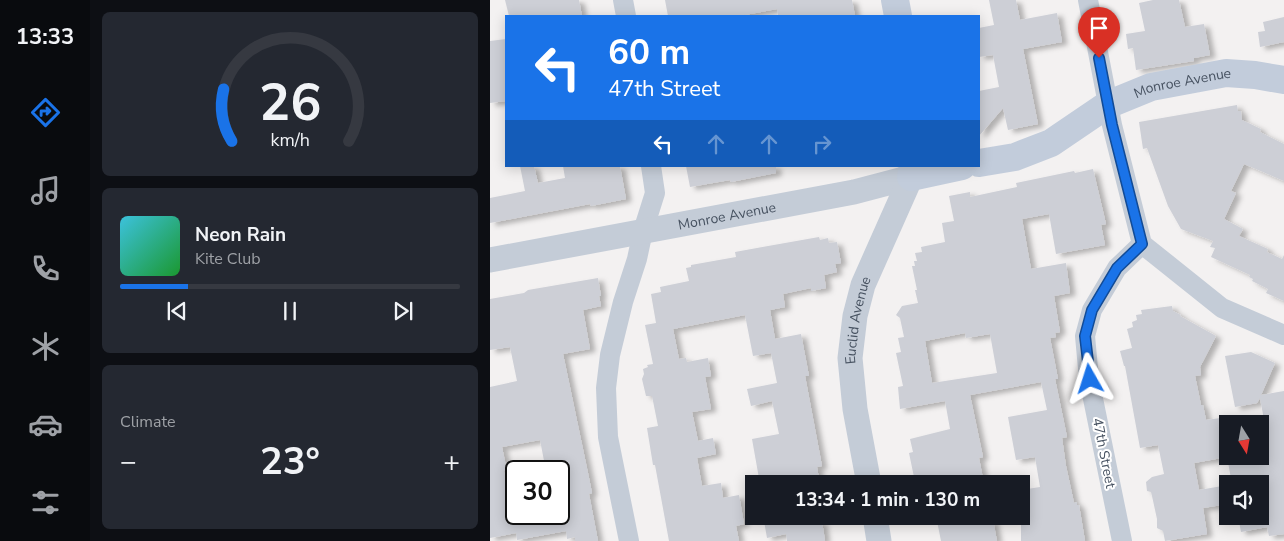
<!DOCTYPE html>
<meta charset="utf-8">
<style>
:root{--surface:#171b24;--page:#242831;--text:#f1f3f6;--muted:#9ea1a6;--line:#363941;--accent:#1a73e8}
body{margin:0;font-family:"Nunito Sans",sans-serif;background:var(--page);color:var(--text);height:100vh;display:flex;flex-direction:column;font-size:19px;white-space:nowrap}
*{box-sizing:border-box;margin:0}
p{font-size:16px;color:var(--muted)}
.icon{flex:none;width:28px;height:28px;fill:none;stroke:currentColor;stroke-width:2;stroke-linecap:round;stroke-linejoin:round}
.map{position:relative;flex:1;overflow:hidden}
.sheet{display:flex;flex-direction:column;gap:12px;padding:12px;background:#0d0f14;width:400px}
.sheet>*{flex:none}
.hud{position:absolute;left:15px;top:15px;width:475px;height:152px;border-radius:0px;box-shadow:0 2px 12px #0003;background:#1a73e8;color:#fff;overflow:hidden}
.needle{width:32px;rotate:169deg}
.controls{position:absolute;left:729px;top:415px;display:grid;gap:10px}
.controls a{display:grid;place-items:center;width:50px;height:50px;border-radius:0px;background:var(--surface);box-shadow:0 2px 12px #0003;font-size:25px}
.speed{position:absolute;left:15px;top:460px;display:flex;gap:10px;font-size:25px;font-weight:700;text-align:center}
.speed>*{display:grid;place-content:center;width:65px;height:65px;border-radius:50%;background:var(--surface);box-shadow:0 2px 12px #0003;line-height:1}
.speed .limit{border:2px solid #111;border-radius:8px;background:#fff;color:#111}
.pin{position:absolute;display:grid;place-items:center;width:42px;height:42px;color:#fff;margin:-51px -21px;border-radius:50% 50% 50% 0;rotate:-45deg;box-shadow:0 0 5px #0007}
.pin .icon{rotate:45deg}
.me{position:absolute;width:55px;margin:-28px;rotate:354deg;stroke-linejoin:round;filter:drop-shadow(0 0 4px #0008)}
.turn{display:flex;align-items:center;gap:18px;height:105px;padding:0 20px;font-size:22px}
.turn .icon{width:65px;height:65px;stroke-width:2.5}
.turn b{display:block;font-size:35px;line-height:42px}
.lanes{display:flex;align-items:center;height:48px;padding:0 20px;background:#0003;justify-content:center;gap:25px;direction:ltr}
.lanes .off{opacity:.35}
.big{font-size:38px;font-weight:700;line-height:1.1}
.sheet .widget{flex:1;display:flex;flex-direction:column;justify-content:center;gap:8px;min-width:0;padding:0 18px;border-radius:8px;background:var(--page)}
.sheet .dial{align-items:center;gap:0}
.dial svg{height:130px;overflow:visible;fill:none;stroke:var(--line);stroke-width:7;stroke-linecap:round;text-anchor:middle}
.dial text{fill:var(--text);stroke:none}
.song{display:flex;align-items:center;gap:15px}
.cover{width:60px;height:60px;border-radius:8px;background:linear-gradient(135deg,hsl(190 70% 55%),hsl(130 70% 35%))}
.played{height:5px;border-radius:2px;background:linear-gradient(90deg,var(--accent) 20%,var(--line) 20%)}
.keys{display:flex;justify-content:space-around;direction:ltr}
.heat{display:flex;justify-content:space-between;align-items:center;font-size:28px;direction:ltr}
.trip{position:absolute;left:255px;top:475px;width:285px;height:50px;border-radius:0px;background:var(--surface);box-shadow:0 2px 12px #0003;font-weight:700;line-height:50px;text-align:center}
main{display:flex;flex:1;min-height:0}
.tab-bar{display:flex;flex-direction:column;width:90px;justify-content:space-around;align-items:center;background:#090b0e;color:var(--muted)}
.tab-bar .icon{width:35px;height:35px}
.tab-bar .active{color:var(--accent)}
.tab-bar b{font-size:22px;color:var(--text)}
.map>svg:first-child{display:block}
</style>
<main>
<nav class="tab-bar">
<b>13:33</b>
<svg class="icon active" aria-label="directions" viewBox="0 0 24 24"><path d="M12 3l9 9-9 9-9-9zM9 14v-3h6M13 9l2 2-2 2"/></svg>
<svg class="icon" aria-label="music" viewBox="0 0 24 24"><path d="M9 18V5l10-2v13"/><circle cx="6" cy="18" r="3"/><circle cx="16" cy="16" r="3"/></svg>
<svg class="icon" aria-label="phone" viewBox="0 0 24 24"><path d="M5 4h4l2 5-3 2q2 4 5 5l2-3 5 2v4C11 20 4 13 5 4z"/></svg>
<svg class="icon" aria-label="climate" viewBox="0 0 24 24"><path d="M12 3v18M4 7l16 10M4 17L20 7"/></svg>
<svg class="icon" aria-label="car" viewBox="0 0 24 24"><path d="M5 17H2v-5l4-1 3-4h7l3 4 3 1v5h-3M9 17h6M6 11h13"/><circle cx="7" cy="17" r="2"/><circle cx="17" cy="17" r="2"/></svg>
<svg class="icon" aria-label="filters" viewBox="0 0 24 24"><path d="M4 7h16M4 17h16"/><circle cx="9" cy="7" r="2"/><circle cx="15" cy="17" r="2"/></svg>
</nav>
<section class="sheet">
<div class="widget dial"><svg viewBox="0 0 100 80">
<path d="M14 69A42 42 0 1 1 86 69"/>
<path d="M14 69A42 42 0 0 1 9 37" stroke="#1a73e8"/>
<text x="50" y="56" font-size="32" font-weight="700">26</text>
<text x="50" y="72" font-size="11">km/h</text>
</svg></div>
<div class="widget">
<div class="song"><i class="cover"></i><div><b>Neon Rain</b><p>Kite Club</p></div></div>
<div class="played"></div>
<div class="keys"><svg class="icon" aria-label="previous" viewBox="0 0 24 24"><path d="M18 5L8 12l10 7zM5 5v14"/></svg><svg class="icon" aria-label="pause" viewBox="0 0 24 24"><path d="M8 5v14M16 5v14"/></svg><svg class="icon" aria-label="next" viewBox="0 0 24 24"><path d="M6 5l10 7-10 7zM19 5v14"/></svg></div>
</div>
<div class="widget"><p>Climate</p>
<div class="heat"><a>−</a><b class="big">23°</b><a>+</a></div>
</div>
</section>
<div class="map">
<svg width="794" height="541" viewBox="0 0 794 541">
<defs>
<filter id="shadow"><feDropShadow dx="5.5" dy="3" stdDeviation="2.5" flood-color="#0004"/></filter>
</defs>
<rect width="100%" height="100%" fill="#f3f1f1"/>
<path fill="#cdcfd6" fill-rule="evenodd" filter="url(#shadow)" d="M15,0H89L92,16H19Z
M175,0H362L365,16H288L287,9L249,16H178Z
M499,0H526L530,20L567,13L572,42L533,49L548,124L518,130L513,108L489,136V91L509,87L503,55L489,57V28L504,25Z
M663,0H689L695,27L714,24L720,55L704,58V61L646,70L643,48L638,49L636,34L655,31L649,3Z
M794,17V42L770,47L768,32L775,31L773,22Z
M16,39V101L0,103V41Z
M747,105L748,111H751L752,120L771,129L770,132L794,144V181L754,164L741,191L746,193L734,219L753,229L749,236L778,249L777,252L792,259L794,255V301L776,293L778,289L762,281L763,279L759,277L760,275L721,257L725,248L720,247L723,241L691,229L678,206L657,148L653,149L649,122Z
M30,166H44L48,183L75,178L73,166H130L136,199L101,206L100,204L0,223V198L35,191Z
M196,166H286V173L241,182L240,180L200,187Z
M603,169L616,224L611,225L615,245L566,254L559,214L532,219L541,269L576,263L580,293L564,296L570,332L565,333L566,337L560,338L568,379H565L577,437L572,438L576,466L584,503L587,502V505H589L595,541H531V490L550,487L545,457L526,460L518,417L557,410L551,382L480,395L493,457L489,458L494,484H475L474,479L452,484H428L427,477H424L419,453L423,452L420,439L460,429L455,401L410,409L408,387L413,386L406,353L411,352L408,338L414,337L410,318L406,315L412,306L428,303L425,290H427L422,266H425L424,261H427L425,253L432,252L431,247L455,242L452,223L464,221L459,196L480,192V197L527,187L526,183L584,171L585,173ZM475,333L476,338L500,334L507,373L442,383L435,341Z
M329,237L330,240L338,238L339,243L347,242L351,263L345,264L347,272L334,275L336,288L321,291V288L293,294L295,307L280,310L285,339L311,334L319,376H315L332,466L327,467L330,484H270L262,439L289,434L282,401L261,406L257,389L287,383L281,353L263,356L255,315L183,329L189,359L196,358L197,362L218,358L221,376L215,377L221,409L202,412L208,441L223,438L226,454L207,458L212,486L231,483L233,498L249,495L254,524L246,526L249,541H179L165,465H163L157,428L168,426L162,396H156L152,379L154,374L153,369L158,367L157,365L163,364L155,325L166,323L161,294L171,292L170,287L199,281L196,268L201,267V265L246,257L245,252Z
M108,278L111,296H109L111,306L93,310L100,349L73,354L99,478L102,493L99,494L108,541H85V537L77,539L76,531L27,540L26,533L0,538V387L27,381L20,347L0,350V299L34,293L38,290ZM50,440L56,471H69V514H23L14,471H17L12,447Z
M682,306L683,311L691,315L690,316L726,336L710,367L711,375L705,376L711,405H713L716,420L738,417V456H770V437L777,436L770,398L767,403L745,407L735,356L761,352L785,363L771,395L794,391V534L779,536L777,527L751,532L748,516H773L770,497V484H742L737,457L704,463L709,490L738,485V504L713,508L717,534L675,541L673,531L667,528V519L662,496L661,492L657,491L656,482L662,477L674,474L668,445L650,448L635,366H634L630,351L642,348L637,329L643,327L642,322L647,320L646,315L652,314L651,310Z
M446,516H476L477,524L503,520L507,541H451Z
M309,517L310,522L326,519L327,522L332,521L335,541H297L296,534L277,538L274,521Z"/>
<g fill="none" stroke-linecap="round" stroke-linejoin="round">
<path stroke="#c4ccd7" stroke-width="20" d="M133,0L136,16
M598,0L622,125L652,244
M652,244L732,308L794,335
M139,541L118,437L116,388L120,355L133,302L147,259L153,231L165,193L161,166
M632,541L599,379L595,336L602,310L627,268L652,244"/>
<g stroke="#c4ccd7" stroke-width="25">
<path id="s1" d="M0,260L364,192L421,177"/>
<path id="s2" d="M379,484L365,409L360,358L365,316L373,285L421,177"/>
<path d="M385,516L389,541"/>
</g>
<g stroke="#c2ccdb" stroke-width="28">
<path d="M405,0L408,16"/>
<path id="s3" d="M489,163L525,157L561,143L617,105L661,87L736,73L765,75L794,80"/>
<path d="M423,166L421,177L472,166"/>
</g>
</g>
<g fill="none" stroke-linecap="round" stroke-linejoin="round">
<defs>
<path id="route" d="M600,379L595,336L602,310L627,268L652,244L622,125L609,58"/>
</defs>
<use href="#route" stroke="#114b97" stroke-width="12"/>
<use href="#route" stroke="#1a73e8" stroke-width="9"/>
</g>
<g text-anchor="middle" dominant-baseline="central" stroke-width="4" stroke-linejoin="round" paint-order="stroke">
<g font-size="14" fill="#475261" stroke="#fff">
<text stroke="none"><textPath href="#s3" startOffset="222">Monroe Avenue</textPath></text>
<text stroke="none"><textPath href="#s1" startOffset="241">Monroe Avenue</textPath></text>
<text stroke="none"><textPath href="#s2" startOffset="166">Euclid Avenue</textPath></text>
<text transform="translate(614 453) rotate(79)">47th Street</text>
</g>
</g>
</svg>
<div class="controls">
<a><svg class="needle" viewBox="-14 -14 28 28"><path d="M0-13l5 13h-10z" fill="#e53935"/><path d="M0 13l5-13h-10z" fill="#9ea1a6"/></svg></a>
<a><svg class="icon" aria-label="sound" viewBox="0 0 24 24"><path d="M4 9h4l5-4v14l-5-4H4zM17 9q2 3 0 6"/></svg></a>
</div>
<div class="speed"><div class="limit">30</div></div>
<div class="pin" style="left:609px;top:58px;background:#d93025"><svg class="icon" aria-label="arrive" viewBox="0 0 24 24"><path d="M6 21V4h12l-3 4 3 4H6"/></svg></div>
<svg class="me" style="left:600px;top:379px" viewBox="-20 -20 40 40"><path d="M0-17L14 15 0 8-14 15z" fill="#1a73e8" stroke="#fff" stroke-width="4"/></svg>
<div class="trip">13:34 · 1 min · 130 m</div>
<div class="hud">
<div class="turn"><svg class="icon" aria-label="left" viewBox="0 0 24 24"><path d="M17 20v-9H6M10 6l-5 5 5 5"/></svg><div><b>60 m</b>47th Street</div></div>
<div class="lanes"><svg class="icon" aria-label="left" viewBox="0 0 24 24"><path d="M17 20v-9H6M10 6l-5 5 5 5"/></svg><svg class="icon off" aria-label="ahead" viewBox="0 0 24 24"><path d="M12 20V5M6 11l6-6 6 6"/></svg><svg class="icon off" aria-label="ahead" viewBox="0 0 24 24"><path d="M12 20V5M6 11l6-6 6 6"/></svg><svg class="icon off" aria-label="right" viewBox="0 0 24 24"><path d="M7 20v-9h11M14 6l5 5-5 5"/></svg></div>
</div>
</div>
</main>
